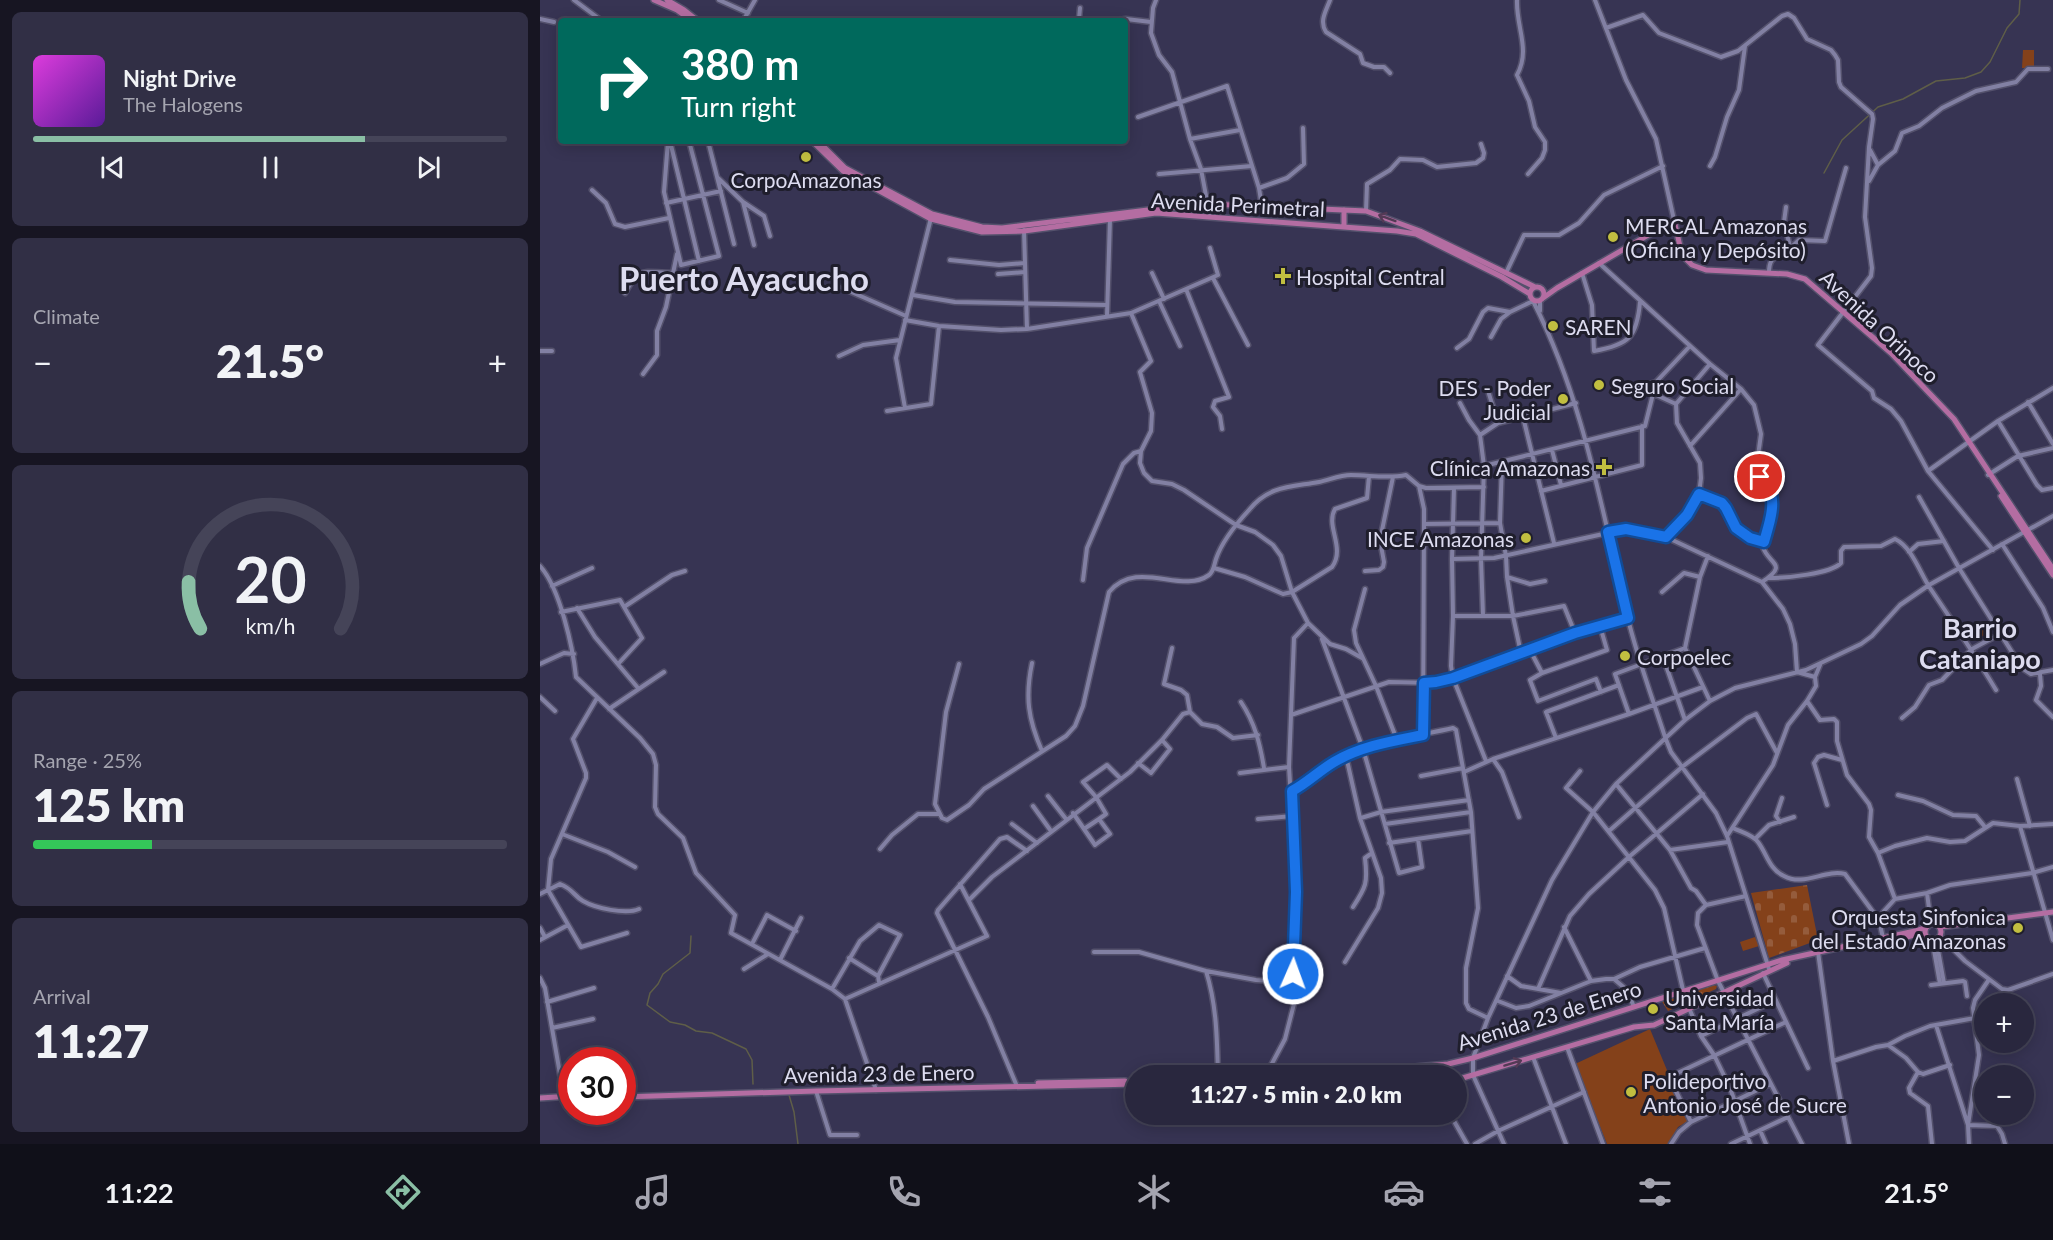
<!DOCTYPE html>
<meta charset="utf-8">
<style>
:root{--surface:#29273e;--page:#312f45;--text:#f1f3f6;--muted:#a5a5b0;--line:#454458;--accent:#8abfa5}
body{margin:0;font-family:Lato,sans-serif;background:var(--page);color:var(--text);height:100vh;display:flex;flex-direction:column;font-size:22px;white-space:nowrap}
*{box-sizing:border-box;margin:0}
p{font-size:20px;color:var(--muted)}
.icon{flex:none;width:33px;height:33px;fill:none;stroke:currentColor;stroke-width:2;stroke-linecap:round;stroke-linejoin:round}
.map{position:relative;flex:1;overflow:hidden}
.drawer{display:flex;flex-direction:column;gap:12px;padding:12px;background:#171522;width:540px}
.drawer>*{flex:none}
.hud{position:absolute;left:18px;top:18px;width:570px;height:126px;border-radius:6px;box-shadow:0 3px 15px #0003,0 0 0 2px var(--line);background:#00695c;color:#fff;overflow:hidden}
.fabs{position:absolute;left:1434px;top:993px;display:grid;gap:12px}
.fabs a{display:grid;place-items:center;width:60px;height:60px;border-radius:50%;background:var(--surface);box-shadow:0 3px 15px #0003,0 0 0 2px var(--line);font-size:30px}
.speed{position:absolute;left:18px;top:1047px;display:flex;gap:12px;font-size:30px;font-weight:700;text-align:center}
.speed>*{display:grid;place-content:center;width:78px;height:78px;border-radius:50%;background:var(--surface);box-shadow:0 3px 15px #0003,0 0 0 2px var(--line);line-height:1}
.speed .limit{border:9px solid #d22;background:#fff;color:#111}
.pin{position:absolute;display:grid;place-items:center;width:51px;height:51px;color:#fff;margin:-26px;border:3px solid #fff;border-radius:50%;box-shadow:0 2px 6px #0007}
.me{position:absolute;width:66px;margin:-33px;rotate:2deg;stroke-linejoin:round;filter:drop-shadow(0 0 4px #0008)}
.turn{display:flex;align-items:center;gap:21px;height:126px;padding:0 24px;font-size:27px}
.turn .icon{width:78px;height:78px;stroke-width:2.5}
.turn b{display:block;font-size:42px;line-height:51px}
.big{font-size:45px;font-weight:800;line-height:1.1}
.drawer .card{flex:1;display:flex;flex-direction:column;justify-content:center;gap:9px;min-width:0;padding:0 21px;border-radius:9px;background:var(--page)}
.drawer .dial{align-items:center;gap:0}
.dial svg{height:156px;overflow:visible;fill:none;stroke:var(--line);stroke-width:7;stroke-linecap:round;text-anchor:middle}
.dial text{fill:var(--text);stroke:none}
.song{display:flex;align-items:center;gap:18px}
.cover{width:72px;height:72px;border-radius:9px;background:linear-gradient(135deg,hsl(300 70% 55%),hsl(270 70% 35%))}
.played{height:6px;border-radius:3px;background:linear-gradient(90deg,var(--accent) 70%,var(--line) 70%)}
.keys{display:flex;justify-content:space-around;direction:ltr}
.heat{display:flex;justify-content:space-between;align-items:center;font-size:33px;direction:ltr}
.charge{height:9px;border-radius:4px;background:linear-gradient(90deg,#34c759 25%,var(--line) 0)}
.trip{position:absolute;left:585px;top:1065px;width:342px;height:60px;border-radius:30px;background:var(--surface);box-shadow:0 3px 15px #0003,0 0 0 2px var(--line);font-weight:800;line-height:60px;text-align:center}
.tabs{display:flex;height:96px;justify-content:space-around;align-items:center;background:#101019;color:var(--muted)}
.tabs .icon{width:42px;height:42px}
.tabs .current{color:var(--accent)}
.tabs b{font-size:27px;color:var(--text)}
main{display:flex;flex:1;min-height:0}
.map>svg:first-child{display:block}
</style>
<main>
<section class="drawer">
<div class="card">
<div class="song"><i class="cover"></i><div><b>Night Drive</b><p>The Halogens</p></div></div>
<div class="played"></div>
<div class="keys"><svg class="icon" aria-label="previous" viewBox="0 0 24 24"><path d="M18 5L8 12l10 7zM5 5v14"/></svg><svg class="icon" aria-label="pause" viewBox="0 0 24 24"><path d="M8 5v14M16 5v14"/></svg><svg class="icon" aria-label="next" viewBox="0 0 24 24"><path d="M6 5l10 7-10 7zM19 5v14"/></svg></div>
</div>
<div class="card"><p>Climate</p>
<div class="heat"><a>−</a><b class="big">21.5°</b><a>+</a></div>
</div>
<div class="card dial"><svg viewBox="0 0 100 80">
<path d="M14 69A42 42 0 1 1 86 69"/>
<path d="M14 69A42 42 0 0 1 8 45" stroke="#8abfa5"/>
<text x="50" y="56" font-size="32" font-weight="700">20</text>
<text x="50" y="72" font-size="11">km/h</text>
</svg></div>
<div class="card"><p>Range · 25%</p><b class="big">125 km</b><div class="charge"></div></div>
<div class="card"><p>Arrival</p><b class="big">11:27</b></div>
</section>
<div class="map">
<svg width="1513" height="1144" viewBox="0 0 1513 1144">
<defs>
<pattern id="cemetery-stones" width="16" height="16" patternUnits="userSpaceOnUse" patternTransform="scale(1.5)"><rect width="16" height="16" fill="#84411a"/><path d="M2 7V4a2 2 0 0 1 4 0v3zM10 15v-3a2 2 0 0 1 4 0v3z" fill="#955c3c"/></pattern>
<pattern id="park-dots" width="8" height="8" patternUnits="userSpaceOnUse" patternTransform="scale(1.5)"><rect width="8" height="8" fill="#84411a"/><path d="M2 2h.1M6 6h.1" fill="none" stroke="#955c3c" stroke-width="1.8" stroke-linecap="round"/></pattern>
</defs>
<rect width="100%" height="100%" fill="#373453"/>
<path fill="#84411a" d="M1483,50H1494V68H1482Z
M1447,622L1452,631L1439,638L1435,629Z
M1215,937L1219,946L1203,951L1200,942Z
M1110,1029L1148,1121L1138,1127L1128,1144H1067L1035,1064Z"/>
<path fill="url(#cemetery-stones)" d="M1267,885L1278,940L1229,958L1211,893Z"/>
<path fill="url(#park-dots)" d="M1174,985L1177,986L1176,989L1128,1011L1121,1000Z"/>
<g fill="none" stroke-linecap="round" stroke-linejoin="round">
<path stroke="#5f5e48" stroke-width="1.5" d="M1284,173L1302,140L1338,107L1363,99L1396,81L1425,78L1441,72L1450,62L1467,28L1479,14L1480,0
M151,936L150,953L123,974L118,984L110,993L107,1005L130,1022L145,1025L156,1031L172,1033L206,1049L212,1060L213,1084
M249,1095L254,1112L258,1144"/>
<defs>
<path id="minor" d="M34,0L62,21
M179,0L208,13
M616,0L613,8L611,33L619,55L632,72L650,139L661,169L670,217
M790,0C786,11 779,21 786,32L820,54L823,63L834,67H844L850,73
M977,0C976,28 991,49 977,75L989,101L995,127L1005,142V150L1002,158L988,174
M1055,0L1086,80L1116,139L1134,220
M540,8L539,19L555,21
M0,19L14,22
M203,21L215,0
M569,21L586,19L611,22
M1066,28L1103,15L1119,33L1181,57L1198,51L1242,16L1248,14L1254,18L1267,39L1291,50L1295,55L1298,60L1299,82L1301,87L1325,108L1332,114L1333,119L1329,147L1325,217L1332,268L1331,276L1278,345L1332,391L1334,398L1351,409L1361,421L1388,471L1453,550
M598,117L687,86L719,188L722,207
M650,139L700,130
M128,141L124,192L141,265L179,256L149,141
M130,141L159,261
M168,141L194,244
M1330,150L1338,165
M1170,166L1175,157L1187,117L1199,90L1205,46
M619,174L712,166
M178,178L203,202L224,216L230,236
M1329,181L1338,165L1355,151L1362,133L1379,126L1402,108L1436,91L1476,82L1488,69H1508
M719,188L747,178L764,164L763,128
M52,190L66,203L75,224L85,227L129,218
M203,202L214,245
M126,203L181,191
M1246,207L1244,222L1250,247
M826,211L827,184L850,170L860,159L883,160L897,167L936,163L943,158L944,153L941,144
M484,230L487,329
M410,260L459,265L485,263
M1059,263L1170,364L1201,389L1214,405L1221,434L1216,471C1220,478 1228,484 1230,490C1237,509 1225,528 1223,547C1228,564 1250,564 1222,582
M612,273L624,299
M966,273L984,235H1019L1039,223L1064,195L1123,166
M1042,273L1052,305L1054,351C1089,345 1097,337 1100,302
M1229,273C1229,257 1235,258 1246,251C1251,248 1255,244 1259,240L1285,241L1306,168
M458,274L485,272
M673,278L708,345
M300,287L366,316
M646,289L689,397L675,401L673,407L680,416L682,429
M85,293C100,265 104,273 133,273
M373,295L415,302L567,305
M619,301L640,346
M1000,311V301
M591,313L611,361L600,372L612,413L611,431L601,451L600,463L604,473L612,481L632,484L644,490L696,525L715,532L733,545L741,556L752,592L768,623L790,644L806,649L822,658
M567,316L570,219
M365,320L399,326L461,330L487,329L591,313L678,275L670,248
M951,337L961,319L970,312
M917,348L929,339L943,312L948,308L970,312L993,301C1044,401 1061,507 1087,615C1097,657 1112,697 1125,737L1131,752L1176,813L1187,836L1229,969
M0,351H12
M299,356L323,345L360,340
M103,374L117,355V331L126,307L137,254
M1089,390L1116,382
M949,394L958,423
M1114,394L1136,404
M1488,402L1513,444
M920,403L929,420L940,435L944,466L941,559L943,615
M365,408L356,358L391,218
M347,411L391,404L399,326
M983,417L1014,543
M1458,421L1497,485L1502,490L1513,488
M940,435L958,423L1036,403
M1150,446L1201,389
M1012,450L1021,485
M962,462L960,523L966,556L967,577L973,616L981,653
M944,466L1105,426L1116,382L1150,346
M1388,471L1458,421L1513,388
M1448,475L1478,456L1513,448
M879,486L884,509V524L883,735
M914,488L912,559L913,616L911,666L913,678L946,761
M1001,491L1102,465V426
M1159,494L1181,503L1186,508L1196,528L1210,538L1224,542
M1379,497L1419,568L1482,668L1491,674L1513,670
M884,524L960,523
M1127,537L1153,507L1159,494L1161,478L1160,463L1137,423L1136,404L1170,364
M1462,544L1503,608L1513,632
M1369,552L1378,544L1404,541
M1168,556L1160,577L1145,648L1170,701
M912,559L954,558L1086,529L1126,537L1222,582L1243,609L1250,624L1255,644L1257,672L1275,677
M0,566C20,588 33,648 36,677L100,738L113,754L116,765L115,807L118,814L143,838L156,873L195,915L191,933L292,989L305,999L336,1090
M674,568L705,577L743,594L752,592L792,567C806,548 785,526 795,509L827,498L829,476
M825,571L839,570L843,567L844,562L840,540L853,477
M967,577L990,584L1005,581
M1229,578C1246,578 1290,574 1301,563V551L1304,547L1341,546L1355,539C1372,547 1380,573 1390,588C1413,622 1435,655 1456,690
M543,580L547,548L583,464L594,453L601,451
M12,586L52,568
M825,589L814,630L816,643L836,686L857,740
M1122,592L1144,573L1160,577
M84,607L132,575L145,571
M37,608L55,637L98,688
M21,612L80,600L102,638L78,664
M913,616H973L1024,606L1035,633
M782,639L823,749L859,873L882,867L878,839
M632,648L624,684L641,690L647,695L650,712
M990,650L1002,673L1067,650L1060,626
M1123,657L1145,720
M492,663C485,697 488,719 502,751
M0,664L24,653L34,654
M419,664L406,712L395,804L402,818L407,820L429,805L444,789L526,736L535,726L543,706L569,592C598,558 641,595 669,575C674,571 674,565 676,559C682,541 697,523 709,510C729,485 752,487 779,482C789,480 800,475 811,475C830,475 847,479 866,475L879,486L886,488L944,487
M1002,673L990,680L998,701L1056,679L1061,692
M1500,674L1501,686L1496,700L1513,717
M0,697L15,711
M57,698L33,739L46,773V778L11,859L8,890L20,884C33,889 34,896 43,901C55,908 86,915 99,909
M1267,701L1280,720L1294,719L1297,722V741L1307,775L1329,804L1331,810L1329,837L1338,853L1355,899
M701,702C715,723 720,744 724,768
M69,709L124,672
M1089,714L1075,674L1145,648
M751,715L849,682L896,683L913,678L1035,633L1088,618
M1362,718L1375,707L1389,685L1402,680L1432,649L1460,634
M1016,738L1006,712L1079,685
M953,759L962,772L979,817
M598,763L611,773L630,749L622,740
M1040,771L1026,788L1053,812L1115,890L1124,908L1143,990
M924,772L953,759L1089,714L1163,687
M700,773L749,767
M881,776L923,768
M1477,779L1490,826
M1076,784L1130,850L1151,888L1156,891L1166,905
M752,791C767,783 779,771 794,762C829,741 874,737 913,728L916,730L931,812L938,908L926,968V1003L929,1009L948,1018
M1358,795L1383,801L1413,815L1436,816L1445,827
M508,796L526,819
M1287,805L1274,763L1278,757L1284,755L1302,760
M493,806L511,831
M533,813L555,845L570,834L559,819L566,814L556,797L543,782L567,765L581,779
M821,818L841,812L929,800
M718,819L753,816
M1240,822L1236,816L1242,798
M472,824L497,843
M845,824L931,812
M1480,826L1513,940
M1193,828C1201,832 1213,835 1218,842C1227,854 1229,869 1244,876C1264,887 1285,869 1305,874L1339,920L1343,938
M544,829L559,819
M1069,831L1142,767L1207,718L1216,714L1237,753
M22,834L68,852L95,867
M1187,836L1233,765L1248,725L1267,701L1276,686L1275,677L1280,665
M1215,839L1229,825L1254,817
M849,843L932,831
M340,849L352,835L378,814H399
M1130,850L1188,842
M1338,853L1355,846L1387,838L1410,842L1425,841L1453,823L1480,826L1513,824
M1387,893L1391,924
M0,894L8,890L41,947L87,933
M1206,896L1166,905L1158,913L1157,925L1178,981L1262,1144
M429,900L452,877L590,772L622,740L643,714L650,712L662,724L677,727L693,738L718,735
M813,907C826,887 828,883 825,858L832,853
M1339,920L1344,911L1355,899L1387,893L1410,885L1492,873L1513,867
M1024,927L1051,981
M0,928L5,937
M1400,936L1425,961L1462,989L1468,990L1513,974
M1392,939L1400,984
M1396,939L1404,983
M0,940L28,925
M212,944L227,915L256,931
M554,952H599L666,971L716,980L755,983
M1278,952L1293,1061L1309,1144
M309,958L338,976
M240,960L261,918
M805,962L838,908L842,893L841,878L820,818L806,756
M204,969L228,954
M666,971C677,1006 677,1040 678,1076
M1223,973L1268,1068
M967,976L981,986L1021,993
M0,978L5,988L24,1097
M1074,979L1100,967L1165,948
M1391,985L1423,981L1425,982L1427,996
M292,989L320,941L339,925L360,935L338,976L339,982
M998,989L1030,916L1049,894L1090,856L1163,794
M305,999L447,936L420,884
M958,1001L976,1008L989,1006L1051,981L1066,979H1074L1087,990L1094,1007
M7,1002L54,988
M1149,1008L1161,1036L1174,1055L1190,1088L1210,1144
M1396,1025L1428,1125L1457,1126L1462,1134L1465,1144
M12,1028L53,1019
M1161,1036L1236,1000
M1348,1045L1366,1058L1378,1072L1383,1074L1410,1065
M1027,1047L1063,1144
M993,1057L1026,1144
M1293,1061L1336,1047L1348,1045L1365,1036L1390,1026L1435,1018
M1378,1072L1369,1088L1370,1093L1388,1106L1392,1144
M723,1076L728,1071L745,1039L756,996L753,974L756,892L754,847L749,767L754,638L768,623
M476,1084L448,1017L397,913L398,910L460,839L467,837L487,851
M276,1091L290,1135H317
M910,1114L927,1144
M1151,1122L1129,1077L1246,1022
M1220,1130L1226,1144
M935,1144L958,1131L1044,1092
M964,1144L933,1075V1058L948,1018L1012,880L1053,812L1076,784L1145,720L1170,701L1195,688L1266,670L1321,644L1332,636L1360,605L1389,585L1513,516
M1131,1144L1139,1132L1151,1122L1230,1084
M1191,1144L1248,1117
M1429,1144L1428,1125L1439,1055L1433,1008L1435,1000L1448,981"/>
<path id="major" d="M114,0L137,10L152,21
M127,0L144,10L158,21
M272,141L303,171L391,219L442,232L484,231L616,213L857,231L876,234L962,277L990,294
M278,141L305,168L392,214L442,227L462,228L616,209L669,204L826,211L880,231L995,287
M804,210V227
M990 294a7 7 0 1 1 14 0a7 7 0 1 1-14 0Z
M1003,298L1017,288L1134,220L1142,255L1152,265L1166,270L1247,274L1265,279L1351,353L1414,419L1513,569
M1461,496L1513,575
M1385 932a8 8 0 1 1 16 0a8 8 0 1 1-16 0Z
M1400,927L1513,912
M1367,937L1374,935L1388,938
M902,1069V1076
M776,1076L908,1064L933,1058L1242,960L1375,931L1387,927
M823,1076L879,1072L895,1076
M916,1080L1094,1027L1114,1025L1247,963
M498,1083L585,1081
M82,1097L276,1091L596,1084
M0,1098L32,1096"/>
</defs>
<use href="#minor" stroke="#54516c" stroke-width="7"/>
<use href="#major" stroke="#54516c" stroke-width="8"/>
<use href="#minor" stroke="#8280a3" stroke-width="4"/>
<use href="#major" stroke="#b46da2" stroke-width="5"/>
</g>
<defs><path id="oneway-shaft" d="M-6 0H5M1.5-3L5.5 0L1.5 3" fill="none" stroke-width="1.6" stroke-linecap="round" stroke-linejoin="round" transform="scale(1.5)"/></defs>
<g stroke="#533a55">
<use href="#oneway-shaft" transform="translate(847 218) rotate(-160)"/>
<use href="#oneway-shaft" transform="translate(973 1063) rotate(-17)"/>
</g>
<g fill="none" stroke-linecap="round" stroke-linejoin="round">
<defs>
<path id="route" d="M753,974L756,892L752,791C767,783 779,771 794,762C821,746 853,741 883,735L884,683L896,682L913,678L1035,633L1088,618L1068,532L1086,529L1126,537L1147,515L1159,494L1182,503L1186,508L1196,528L1210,538L1224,542C1228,527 1237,504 1229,489C1227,485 1223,481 1220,477"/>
</defs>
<use href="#route" stroke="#114b97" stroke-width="15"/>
<use href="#route" stroke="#1a73e8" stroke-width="10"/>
</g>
<g fill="#c1be40" stroke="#1f1e2c" stroke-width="2">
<circle cx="266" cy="157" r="6"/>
<circle cx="1073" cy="237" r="6"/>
<path d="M740 267h6v6h6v6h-6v6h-6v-6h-6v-6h6z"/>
<circle cx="1013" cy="326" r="6"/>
<circle cx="1059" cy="385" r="6"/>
<circle cx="1023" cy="399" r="6"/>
<path d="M1061 458h6v6h6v6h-6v6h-6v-6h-6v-6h6z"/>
<circle cx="986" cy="538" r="6"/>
<circle cx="1085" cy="656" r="6"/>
<circle cx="1478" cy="928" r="6"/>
<circle cx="1113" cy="1009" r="6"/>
<circle cx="1091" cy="1092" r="6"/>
</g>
<g text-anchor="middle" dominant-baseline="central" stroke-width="6" stroke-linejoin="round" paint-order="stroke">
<g font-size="21" fill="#dddcf0" stroke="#1f1e2c" text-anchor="start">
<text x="266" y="179" text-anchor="middle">CorpoAmazonas</text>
<text x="1085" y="225">MERCAL Amazonas<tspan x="1085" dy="24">(Oficina y Depósito)</tspan></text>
<text x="756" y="276">Hospital Central</text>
<text x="1025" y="326">SAREN</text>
<text x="1071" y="385">Seguro Social</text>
<text x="1011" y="387" text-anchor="end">DES - Poder<tspan x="1011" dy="24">Judicial</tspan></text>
<text x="1050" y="467" text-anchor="end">Clínica Amazonas</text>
<text x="974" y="538" text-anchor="end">INCE Amazonas</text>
<text x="1097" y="656">Corpoelec</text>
<text x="1466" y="916" text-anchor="end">Orquesta Sinfonica<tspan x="1466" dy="24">del Estado Amazonas</tspan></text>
<text x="1125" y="997">Universidad<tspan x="1125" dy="24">Santa María</tspan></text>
<text x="1103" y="1080">Polideportivo<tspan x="1103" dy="24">Antonio José de Sucre</tspan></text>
</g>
<g font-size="21" fill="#dddcf0" stroke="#1f1e2c">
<text transform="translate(698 204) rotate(3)">Avenida Perimetral</text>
<text transform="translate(1340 326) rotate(43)">Avenida Orinoco</text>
<text transform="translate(1009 1015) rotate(-17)">Avenida 23 de Enero</text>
<text transform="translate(339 1073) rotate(-1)">Avenida 23 de Enero</text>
</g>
<g font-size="27" font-weight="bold" fill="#dddcf0" stroke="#1f1e2c">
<text x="1440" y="627">Barrio<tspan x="1440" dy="31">Cataniapo</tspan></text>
</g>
<g font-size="33" font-weight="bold" fill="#dddcf0" stroke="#1f1e2c">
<text x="204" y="278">Puerto Ayacucho</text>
</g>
</g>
</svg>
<div class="fabs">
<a>+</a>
<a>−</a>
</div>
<div class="speed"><div class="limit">30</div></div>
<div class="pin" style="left:1220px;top:477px;background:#d93025"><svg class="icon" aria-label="arrive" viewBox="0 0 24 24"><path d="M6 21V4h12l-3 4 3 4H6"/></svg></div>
<svg class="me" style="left:753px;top:974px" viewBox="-20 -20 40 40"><circle r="17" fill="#1a73e8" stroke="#fff" stroke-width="3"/><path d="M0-11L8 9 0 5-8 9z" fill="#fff"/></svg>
<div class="trip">11:27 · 5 min · 2.0 km</div>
<div class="hud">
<div class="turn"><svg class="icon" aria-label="right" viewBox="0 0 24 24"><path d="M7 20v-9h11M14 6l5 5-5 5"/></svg><div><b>380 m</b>Turn right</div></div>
</div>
</div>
</main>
<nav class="tabs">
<b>11:22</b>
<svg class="icon current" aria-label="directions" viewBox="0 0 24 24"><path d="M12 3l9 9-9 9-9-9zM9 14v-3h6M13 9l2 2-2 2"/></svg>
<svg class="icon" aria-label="music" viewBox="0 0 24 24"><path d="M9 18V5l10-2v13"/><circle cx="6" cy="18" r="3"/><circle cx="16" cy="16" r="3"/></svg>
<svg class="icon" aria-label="phone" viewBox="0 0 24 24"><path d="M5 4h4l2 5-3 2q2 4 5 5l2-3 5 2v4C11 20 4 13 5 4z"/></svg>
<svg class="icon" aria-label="climate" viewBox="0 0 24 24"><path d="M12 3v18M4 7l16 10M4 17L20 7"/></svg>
<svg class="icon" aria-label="car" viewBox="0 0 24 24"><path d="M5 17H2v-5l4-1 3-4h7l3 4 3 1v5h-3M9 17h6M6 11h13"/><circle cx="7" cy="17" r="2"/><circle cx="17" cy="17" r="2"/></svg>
<svg class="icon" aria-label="filters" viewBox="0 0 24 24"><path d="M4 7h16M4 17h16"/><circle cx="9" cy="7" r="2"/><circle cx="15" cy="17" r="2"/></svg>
<b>21.5°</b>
</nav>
